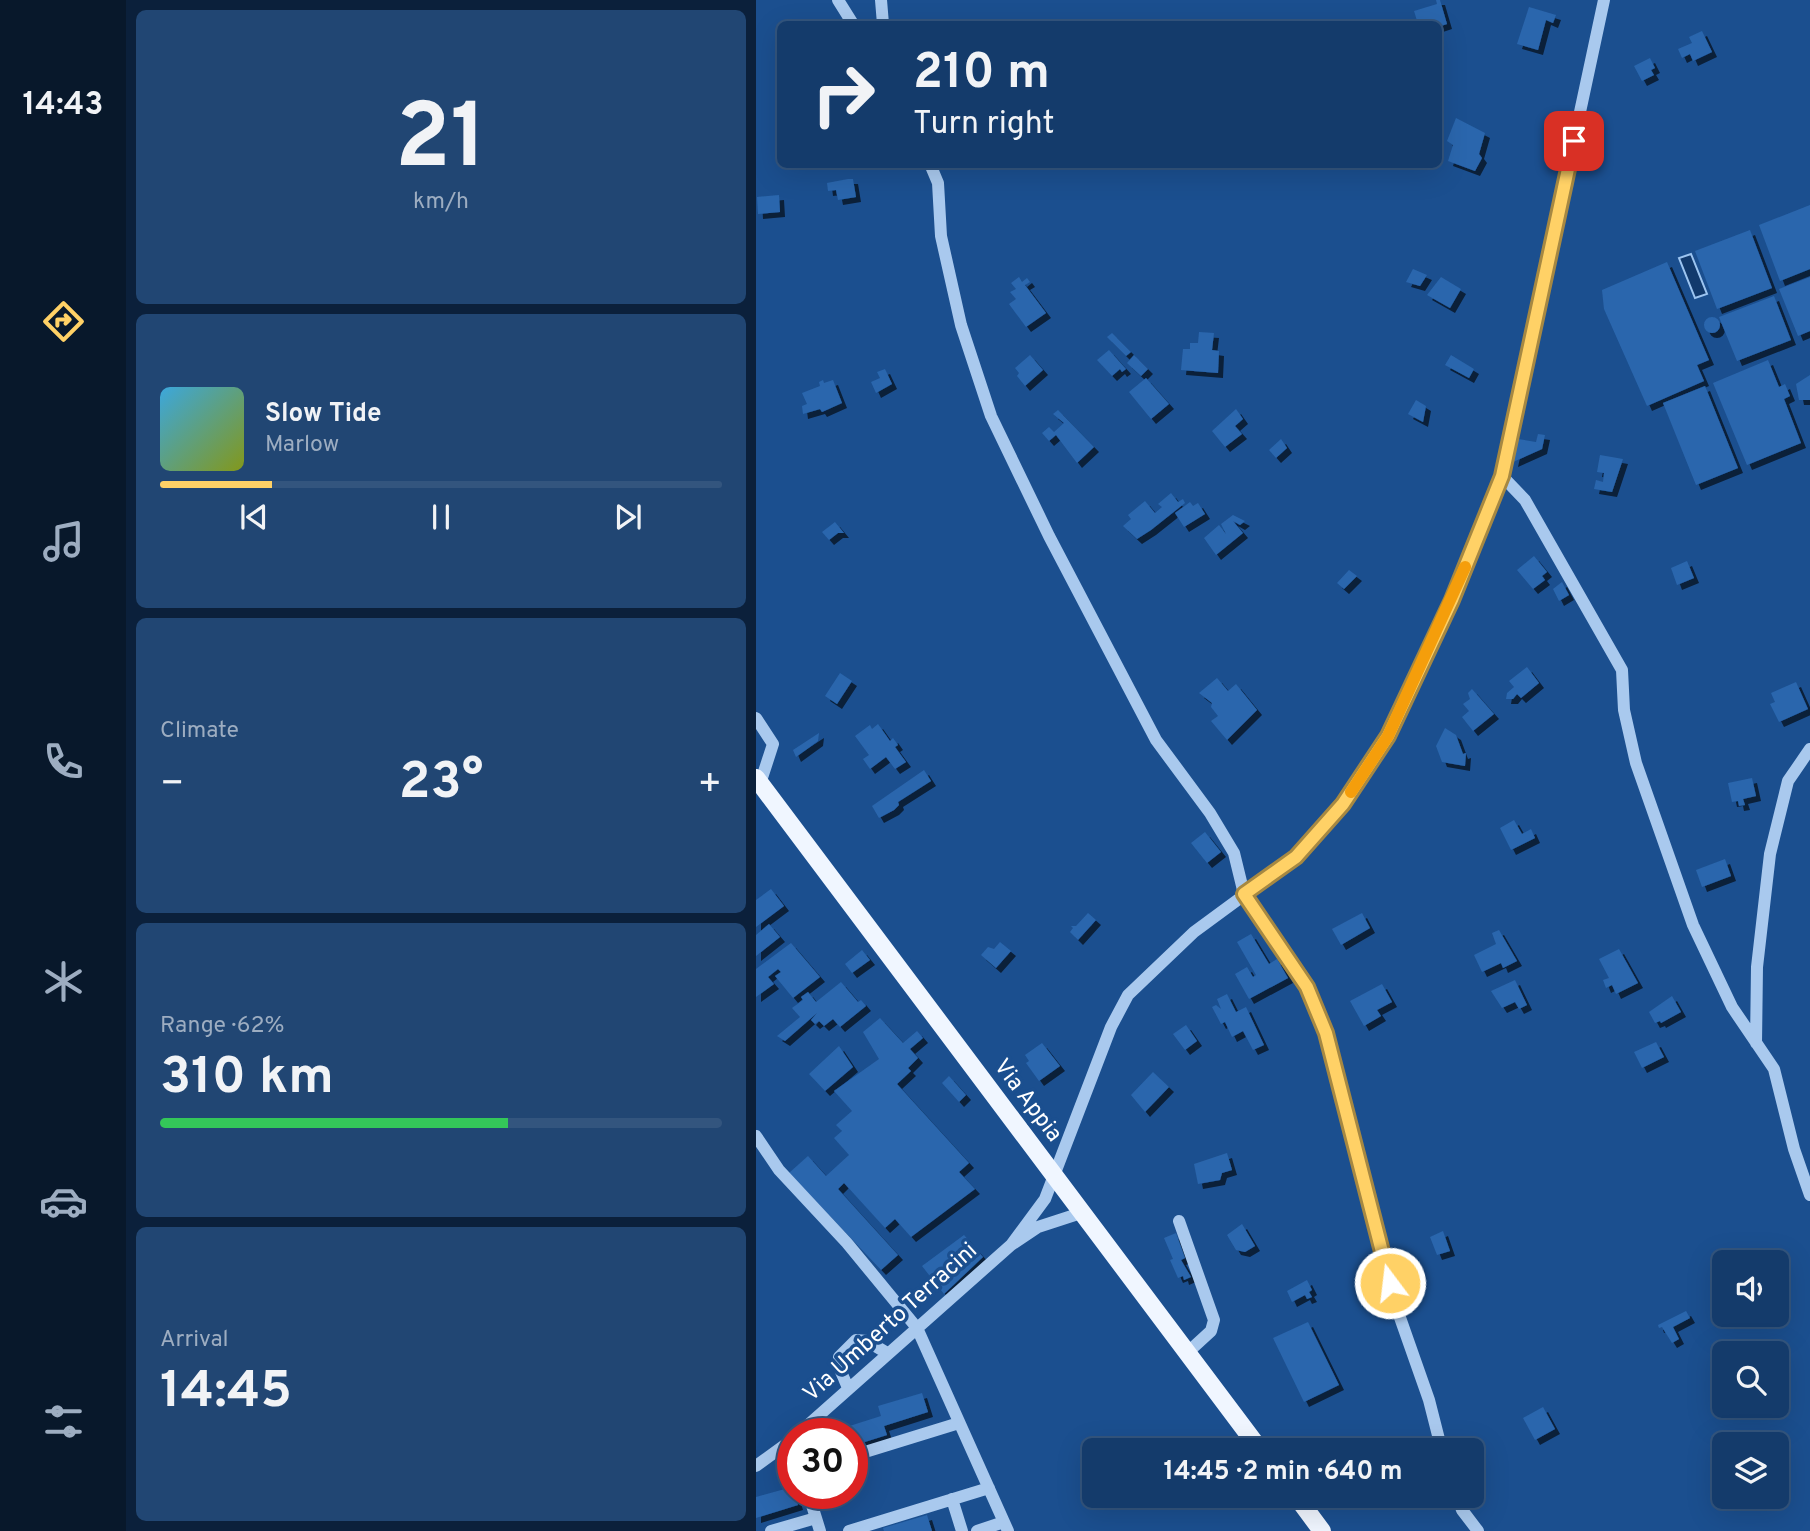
<!DOCTYPE html>
<meta charset="utf-8">
<style>
:root{--surface:#143b6b;--page:#214673;--text:#f1f3f6;--muted:#9dadc1;--line:#33557e;--accent:#ffd166}
body{margin:0;font-family:Overpass,sans-serif;background:var(--page);color:var(--text);height:100vh;display:flex;flex-direction:column;font-size:26px;white-space:nowrap}
*{box-sizing:border-box;margin:0}
p{font-size:23px;color:var(--muted)}
.icon{flex:none;width:38px;height:38px;fill:none;stroke:currentColor;stroke-width:2;stroke-linecap:round;stroke-linejoin:round}
.map{position:relative;flex:1;overflow:hidden}
.drawer{display:flex;flex-direction:column;gap:10px;padding:10px;background:#0b203b;width:630px}
.drawer>*{flex:none}
.top-card{position:absolute;left:21px;top:21px;width:665px;height:147px;border-radius:10px;box-shadow:0 7px 28px #0002,0 0 0 2px var(--line);background:#143b6b;color:var(--text);overflow:hidden}
.tools{position:absolute;left:956px;top:1250px;display:grid;gap:14px}
.tools a{display:grid;place-items:center;width:77px;height:77px;border-radius:10px;background:var(--surface);box-shadow:0 7px 28px #0002,0 0 0 2px var(--line);font-size:35px}
.speed{position:absolute;left:21px;top:1418px;display:flex;gap:14px;font-size:35px;font-weight:700;text-align:center}
.speed>*{display:grid;place-content:center;width:91px;height:91px;border-radius:50%;background:var(--surface);box-shadow:0 7px 28px #0002,0 0 0 2px var(--line);line-height:1}
.speed .limit{border:10px solid #d22;background:#fff;color:#111}
.pin{position:absolute;display:grid;place-items:center;width:60px;height:60px;color:#fff;margin:-30px;border-radius:14px;box-shadow:0 4px 10px #0006}
.me{position:absolute;width:77px;margin:-38px;rotate:345deg;stroke-linejoin:round;filter:drop-shadow(0 0 5px #0008)}
.turn{display:flex;align-items:center;gap:24px;height:147px;padding:0 21px;font-size:32px}
.turn .icon{width:91px;height:91px;stroke-width:2.5}
.turn b{display:block;font-size:49px;line-height:60px}
.big{font-size:52px;font-weight:700;line-height:1.1}
.drawer .tile{flex:1;display:flex;flex-direction:column;justify-content:center;gap:10px;min-width:0;padding:0 24px;border-radius:10px;background:var(--page)}
.drawer .dial{align-items:center;gap:0}
.dial b{font-size:91px;line-height:1}
.song{display:flex;align-items:center;gap:21px}
.cover{width:84px;height:84px;border-radius:10px;background:linear-gradient(135deg,hsl(200 70% 55%),hsl(70 70% 35%))}
.played{height:7px;border-radius:4px;background:linear-gradient(90deg,var(--accent) 20%,var(--line) 20%)}
.keys{display:flex;justify-content:space-around;direction:ltr}
.heat{display:flex;justify-content:space-between;align-items:center;font-size:38px;direction:ltr}
.charge{height:10px;border-radius:5px;background:linear-gradient(90deg,#34c759 62%,var(--line) 0)}
.trip{position:absolute;left:326px;top:1438px;width:402px;height:70px;border-radius:10px;background:var(--surface);box-shadow:0 7px 28px #0002,0 0 0 2px var(--line);font-weight:700;line-height:70px;text-align:center}
main{display:flex;flex:1;min-height:0}
.tab-bar{display:flex;flex-direction:column;width:126px;justify-content:space-around;align-items:center;background:#08182b;color:var(--muted)}
.tab-bar .icon{width:49px;height:49px}
.tab-bar .active{color:var(--accent)}
.tab-bar b{font-size:32px;color:var(--text)}
.map>svg:first-child{display:block}
</style>
<main>
<nav class="tab-bar">
<b>14:43</b>
<svg class="icon active" aria-label="directions" viewBox="0 0 24 24"><path d="M12 3l9 9-9 9-9-9zM9 14v-3h6M13 9l2 2-2 2"/></svg>
<svg class="icon" aria-label="music" viewBox="0 0 24 24"><path d="M9 18V5l10-2v13"/><circle cx="6" cy="18" r="3"/><circle cx="16" cy="16" r="3"/></svg>
<svg class="icon" aria-label="phone" viewBox="0 0 24 24"><path d="M5 4h4l2 5-3 2q2 4 5 5l2-3 5 2v4C11 20 4 13 5 4z"/></svg>
<svg class="icon" aria-label="climate" viewBox="0 0 24 24"><path d="M12 3v18M4 7l16 10M4 17L20 7"/></svg>
<svg class="icon" aria-label="car" viewBox="0 0 24 24"><path d="M5 17H2v-5l4-1 3-4h7l3 4 3 1v5h-3M9 17h6M6 11h13"/><circle cx="7" cy="17" r="2"/><circle cx="17" cy="17" r="2"/></svg>
<svg class="icon" aria-label="filters" viewBox="0 0 24 24"><path d="M4 7h16M4 17h16"/><circle cx="9" cy="7" r="2"/><circle cx="15" cy="17" r="2"/></svg>
</nav>
<section class="drawer">
<div class="tile dial"><b>21</b><p>km/h</p></div>
<div class="tile">
<div class="song"><i class="cover"></i><div><b>Slow Tide</b><p>Marlow</p></div></div>
<div class="played"></div>
<div class="keys"><svg class="icon" aria-label="previous" viewBox="0 0 24 24"><path d="M18 5L8 12l10 7zM5 5v14"/></svg><svg class="icon" aria-label="pause" viewBox="0 0 24 24"><path d="M8 5v14M16 5v14"/></svg><svg class="icon" aria-label="next" viewBox="0 0 24 24"><path d="M6 5l10 7-10 7zM19 5v14"/></svg></div>
</div>
<div class="tile"><p>Climate</p>
<div class="heat"><a>−</a><b class="big">23°</b><a>+</a></div>
</div>
<div class="tile"><p>Range · 62%</p><b class="big">310 km</b><div class="charge"></div></div>
<div class="tile"><p>Arrival</p><b class="big">14:45</b></div>
</section>
<div class="map">
<svg width="1054" height="1531" viewBox="0 0 1054 1531">
<defs>
<filter id="shadow"><feDropShadow dx="5" dy="5" stdDeviation="0" flood-color="#0009"/></filter>
</defs>
<rect width="100%" height="100%" fill="#1b4f8f"/>
<path fill="#123a6d" stroke="#9cc4f0" stroke-width="2" d="M935,254L951,294L939,298L923,258Z"/>
<path fill="#2a66ad" filter="url(#shadow)" d="M680,0H684L691,24L682,27L670,22L662,24L658,11L681,4Z
M773,7L800,15L797,23L790,20L782,50L761,44Z
M946,31L956,52L937,61L934,54L926,58L922,49L936,43L933,37Z
M894,58L899,68L895,70L898,75L886,81L878,66Z
M700,118L729,133L723,154L726,158L719,171L692,161L697,145L691,141Z
M92,179H97L100,197L82,200L80,190L72,191L71,183Z
M23,195L24,212L2,214L1,197Z
M1054,205V269L1024,281L1003,225Z
M994,230L1016,288L961,309L939,251Z
M911,262L953,360L941,365L948,381L891,406L848,309L846,290Z
M657,269L671,275L664,286L650,282Z
M263,277L266,282L271,278L274,282L269,285L290,313L270,327L253,304L260,299L254,292L260,289L255,283Z
M685,277L705,289L694,308L671,295Z
M1054,277V331L1042,336L1023,289Z
M1018,296L1035,340L981,361L963,317Z
M948 325a8 8 0 1 1 16 0a8 8 0 1 1-16 0Z
M443,332L458,333L456,350L463,351L462,373L425,370L427,349H434V343H442Z
M356,333L375,352L370,356L351,337Z
M353,350L370,369L366,372L364,369L356,376L341,360Z
M274,355L287,370L269,386L261,376L263,373L259,368Z
M378,355L392,369L385,376L371,363Z
M695,355L718,369L713,378L689,365Z
M1012,360L1023,387L1029,384L1034,396L1028,399L1045,443L991,465L957,383Z
M129,369L136,384L120,393L115,382L124,378L121,372Z
M1054,375V400H1043L1040,384Z
M390,378L413,404L395,419L373,392Z
M67,380L68,383L77,380L86,403L66,412L64,409L47,414L46,406L51,404L46,393L64,386L63,382Z
M949,386L982,468L940,485L907,403Z
M660,400L670,406L667,422L652,414Z
M480,409L487,419L479,426L486,434L469,447L456,431Z
M302,410L338,447L321,463L300,435L293,441L286,433L293,427L298,432L308,423L297,414Z
M782,434L789,435L786,449L757,462L762,439L780,442Z
M525,439L531,448L520,458L513,450Z
M844,455L867,459L856,492L838,489L840,480L847,482L848,473L841,472Z
M415,493L422,502L427,499L429,503L395,530L381,539L367,526L375,519L372,515L389,501L399,513L406,507L402,504Z
M434,502L437,506L442,503L449,514L428,527L419,513Z
M477,515L489,521L484,525L477,521L487,533L460,555L448,538L463,525L470,534L465,524Z
M79,522L88,533H82L73,540L66,532Z
M778,556L791,572L786,576L789,580L777,589L761,570Z
M931,561L938,578L921,585L915,568Z
M593,570L601,576L588,589L581,583Z
M806,582L813,595L803,601L797,589Z
M771,667L783,683L765,698L761,694L757,699H750L751,693L758,687L753,681Z
M84,673L96,681L81,704L69,696Z
M461,678L472,691L480,684L501,710L471,740L455,721L462,716L455,707L456,703L443,693Z
M1040,682L1052,709L1023,722L1014,704L1019,702L1015,693Z
M716,689L738,714L717,731L706,717L713,711L707,704L714,699L712,693Z
M122,724L134,741L137,738L142,745L139,747L150,762L139,769L130,757L114,769L107,759L113,755L99,736L114,725L116,729Z
M689,728L700,735L707,754L710,753L709,766L686,762L680,746Z
M63,733L62,741L40,757L37,750Z
M168,770L175,781L142,802L143,805L138,810L123,818L116,806Z
M996,778L1000,796L987,799L989,805L983,806L982,801L976,802L972,783Z
M758,820L766,834L775,829L779,838L755,850L744,828Z
M449,832L465,852L451,863L435,843Z
M969,859L975,876L946,887L940,870Z
M15,889L28,906L0,927V900Z
M332,913L340,920L322,940L314,932L317,928L315,926H320Z
M606,913L614,928L585,945L576,929Z
M13,924L24,937L0,956V935Z
M743,930L761,961L747,968L745,963L726,972L718,955L740,944L736,933Z
M495,934L513,964L521,959L532,978L493,999L479,974L491,967L497,977L500,975L481,942Z
M244,942L255,951L240,968L225,955L232,947L238,949Z
M35,943L64,977L37,998L19,976L25,972L22,969L12,977L18,984L0,997V969Z
M863,949L882,983L860,994L856,985L850,988L847,980L853,978L843,959Z
M106,950L114,960L96,973L89,964Z
M759,980L771,1005L763,1009L759,1002L746,1008L735,991Z
M85,982L102,1002L105,1000L110,1006L84,1027L77,1019L68,1026L63,1021L59,1024L55,1020L61,1013L29,1041L21,1036L44,1017L36,1008L47,1000L45,997L52,992L60,1002Z
M626,984L636,1002L621,1010L625,1016L608,1026L594,1001Z
M471,994L480,1012L490,1007L508,1045L497,1050L487,1031L476,1037L469,1022L465,1024L456,1007L460,1005L465,1009L461,999Z
M916,996L925,1012L905,1023L904,1021L899,1023L893,1012Z
M124,1018L147,1043L161,1031L167,1038L154,1049L162,1058L152,1068L155,1071L141,1084L213,1163L203,1172L219,1189L155,1237L139,1219L129,1228L88,1183L82,1189L142,1255L125,1270L33,1173L52,1156L70,1176L93,1155L78,1138L86,1131L80,1125L96,1111L78,1091L123,1059L107,1032Z
M430,1025L441,1041L429,1050L417,1034Z
M900,1042L908,1057L886,1068L878,1052Z
M286,1043L304,1066L283,1081L270,1063L273,1061L269,1055Z
M83,1046L97,1067L69,1091L53,1074Z
M397,1072L413,1087L389,1112L375,1095Z
M193,1076L210,1095L203,1102L186,1083Z
M471,1153L476,1170L466,1173L464,1180L442,1184L438,1164Z
M486,1224L499,1246L489,1252L480,1250L471,1235Z
M687,1231L694,1251L681,1255L674,1237Z
M420,1233L429,1258L425,1260L435,1277L428,1280L427,1276L422,1278L414,1260L417,1259L408,1238Z
M208,1235L227,1257L188,1294L166,1266Z
M551,1280L556,1290L553,1292L556,1297L551,1299L549,1295L536,1302L531,1291Z
M930,1311L934,1318L917,1327L923,1339L916,1343L906,1327L903,1328L902,1325Z
M552,1322L583,1385L548,1402L517,1338Z
M166,1393L172,1412L128,1426L131,1435L96,1446V1433H82L81,1430L125,1416L122,1406Z
M787,1407L799,1429L779,1440L767,1418Z
M37,1475V1493H45L39,1495L42,1505L0,1518V1497L36,1487L33,1477Z
M171,1515L176,1531H128L127,1528Z"/>
<g fill="none" stroke-linecap="round" stroke-linejoin="round">
<path stroke="#a9c9ee" stroke-width="12" d="M82,0L97,24
M125,0L127,24
M174,164L182,183L185,236L205,325L235,416L293,536L400,740L454,813L478,853L488,894L551,987L570,1033L641,1309L673,1400L686,1451
M746,476L769,500L866,670L868,710L880,763L937,925L976,1007L1018,1069L1038,1149L1054,1195
M0,718L17,744L4,784
M1000,1043L1001,967L1014,854L1032,781L1054,749
M0,1136L23,1170L91,1243L161,1328L252,1531
M423,1221L458,1320L455,1331L431,1353
M255,1245L289,1199L355,1027L372,995L438,932L540,857L587,804L632,736L696,600L746,476L848,0
M92,1388L83,1367V1357L100,1340L111,1341L131,1353
M43,1433L255,1245L282,1227L325,1213
M96,1456L203,1423
M0,1466L37,1439
M701,1496L706,1510L722,1531
M196,1499L206,1531
M60,1518L54,1499L72,1493
M15,1531L60,1518L64,1531
M93,1531L233,1488
M221,1531L248,1522"/>
<path stroke="#f0f6ff" stroke-width="18" d="M0,778L505,1451
M540,1496L566,1531"/>
</g>
<g fill="none" stroke-linecap="round" stroke-linejoin="round">
<defs>
<path id="route" d="M634,1283L570,1033L551,987L488,894L540,857L587,804L632,736L696,600L746,476L818,141"/>
</defs>
<use href="#route" stroke="#a68842" stroke-width="18"/>
<use href="#route" stroke="#ffd166" stroke-width="12"/>
<path stroke="#f59e0b" stroke-width="12" d="M595,792L632,736L709,567"/>
</g>
<g text-anchor="middle" dominant-baseline="central" stroke-width="7" stroke-linejoin="round" paint-order="stroke">
<g font-size="23" fill="#fff" stroke="#1b4f8f">
<text transform="translate(271 1101) rotate(53)">Via Appia</text>
<text transform="translate(135 1323) rotate(-42)">Via Umberto Terracini</text>
</g>
</g>
</svg>
<div class="tools">
<a><svg class="icon" aria-label="sound" viewBox="0 0 24 24"><path d="M4 9h4l5-4v14l-5-4H4zM17 9q2 3 0 6"/></svg></a>
<a><svg class="icon" aria-label="search" viewBox="0 0 24 24"><circle cx="10" cy="10" r="6"/><path d="M15 15l6 6"/></svg></a>
<a><svg class="icon" aria-label="layers" viewBox="0 0 24 24"><path d="M12 4l9 5-9 5-9-5zM3 14l9 5 9-5"/></svg></a>
</div>
<div class="speed"><div class="limit">30</div></div>
<div class="pin" style="left:818px;top:141px;background:#d93025"><svg class="icon" aria-label="arrive" viewBox="0 0 24 24"><path d="M6 21V4h12l-3 4 3 4H6"/></svg></div>
<svg class="me" style="left:634px;top:1283px" viewBox="-20 -20 40 40"><circle r="17" fill="#ffd166" stroke="#fff" stroke-width="3"/><path d="M0-11L8 9 0 5-8 9z" fill="#fff"/></svg>
<div class="trip">14:45 · 2 min · 640 m</div>
<div class="top-card">
<div class="turn"><svg class="icon" aria-label="right" viewBox="0 0 24 24"><path d="M7 20v-9h11M14 6l5 5-5 5"/></svg><div><b>210 m</b>Turn right</div></div>
</div>
</div>
</main>
